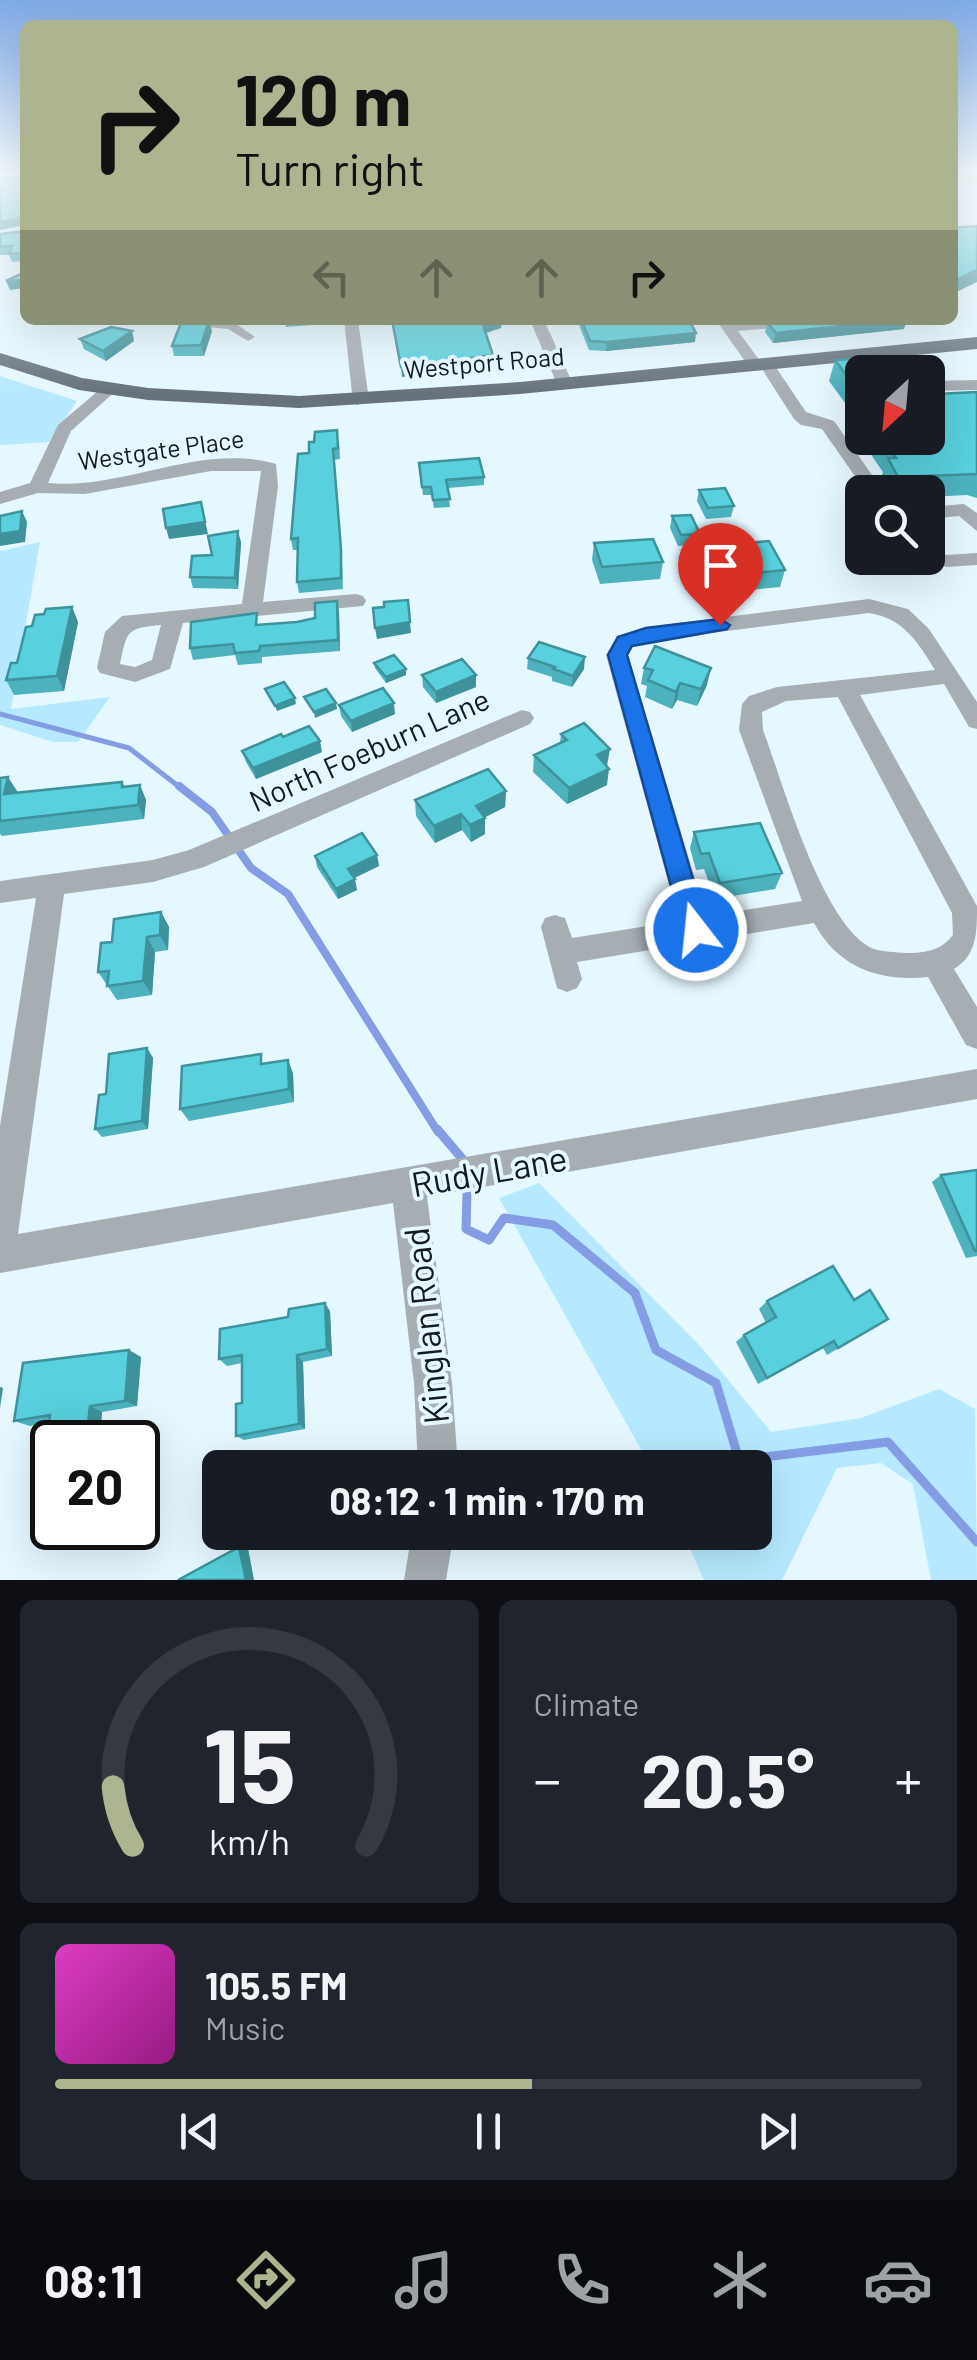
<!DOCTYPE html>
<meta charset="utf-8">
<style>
:root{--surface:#171b24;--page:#20242c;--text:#f1f3f6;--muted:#9ea1a6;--line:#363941;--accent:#acb590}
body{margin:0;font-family:Barlow,sans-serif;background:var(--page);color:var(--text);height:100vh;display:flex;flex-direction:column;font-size:38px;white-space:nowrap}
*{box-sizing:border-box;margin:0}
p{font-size:32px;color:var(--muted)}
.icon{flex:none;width:55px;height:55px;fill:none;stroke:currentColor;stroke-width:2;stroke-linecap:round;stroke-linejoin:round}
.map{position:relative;height:1580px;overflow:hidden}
.side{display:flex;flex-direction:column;gap:20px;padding:20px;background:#0d0f14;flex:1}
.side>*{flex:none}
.banner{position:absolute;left:20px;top:20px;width:938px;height:305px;border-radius:15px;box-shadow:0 10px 40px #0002;background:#acb590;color:#111;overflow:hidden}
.needle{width:65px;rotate:206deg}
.controls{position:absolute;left:845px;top:355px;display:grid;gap:20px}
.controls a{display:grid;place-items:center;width:100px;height:100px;border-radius:15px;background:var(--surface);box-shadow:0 10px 40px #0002;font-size:50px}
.speed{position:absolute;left:30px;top:1420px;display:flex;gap:20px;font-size:50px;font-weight:700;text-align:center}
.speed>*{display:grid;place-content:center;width:130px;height:130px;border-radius:50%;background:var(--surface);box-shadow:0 10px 40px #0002;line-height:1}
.speed .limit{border:5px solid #111;border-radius:15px;background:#fff;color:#111}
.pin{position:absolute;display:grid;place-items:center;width:85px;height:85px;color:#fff;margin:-102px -42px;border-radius:50% 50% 50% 0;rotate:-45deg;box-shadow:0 0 10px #0007}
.pin .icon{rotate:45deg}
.me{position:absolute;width:110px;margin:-55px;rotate:344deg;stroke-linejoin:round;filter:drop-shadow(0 0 8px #0008)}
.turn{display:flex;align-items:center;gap:35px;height:210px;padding:0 50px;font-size:45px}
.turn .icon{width:130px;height:130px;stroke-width:2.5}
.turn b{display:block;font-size:70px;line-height:85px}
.lanes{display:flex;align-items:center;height:95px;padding:0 50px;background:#0003;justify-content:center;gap:50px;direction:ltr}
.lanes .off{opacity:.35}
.big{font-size:75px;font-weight:700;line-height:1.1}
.side .card{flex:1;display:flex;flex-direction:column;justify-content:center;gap:15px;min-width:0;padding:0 35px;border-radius:15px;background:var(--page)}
.side .dial{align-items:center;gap:0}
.dial svg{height:260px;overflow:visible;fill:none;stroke:var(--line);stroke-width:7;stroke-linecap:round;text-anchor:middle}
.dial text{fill:var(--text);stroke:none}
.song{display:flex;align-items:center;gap:30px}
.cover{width:120px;height:120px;border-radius:15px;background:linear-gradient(135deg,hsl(310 70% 55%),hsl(310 70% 35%))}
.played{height:10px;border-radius:5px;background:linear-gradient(90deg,var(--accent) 55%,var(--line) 55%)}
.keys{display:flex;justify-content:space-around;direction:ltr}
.heat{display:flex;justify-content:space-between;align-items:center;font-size:55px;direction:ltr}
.side .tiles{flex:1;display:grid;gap:20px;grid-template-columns:1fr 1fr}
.card:last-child{grid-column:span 2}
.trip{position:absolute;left:202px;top:1450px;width:570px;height:100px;border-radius:15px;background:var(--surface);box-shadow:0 10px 40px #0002;font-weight:700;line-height:100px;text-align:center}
.tabs{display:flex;height:160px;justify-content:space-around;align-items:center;background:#090b0e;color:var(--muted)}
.tabs .icon{width:70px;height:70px}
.tabs .active{color:var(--accent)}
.tabs b{font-size:45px;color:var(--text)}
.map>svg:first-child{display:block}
</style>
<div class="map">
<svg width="977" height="1580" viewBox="0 0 977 1580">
<rect width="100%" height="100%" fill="#e5f7ff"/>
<path fill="#b6e9ff" d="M0,376L77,401L49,442L0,445Z
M40,542L11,709L110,697L78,742H53L0,725V551Z
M539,1183L702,1348L771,1432L861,1418L939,1389L975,1409L977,1580H931L913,1484L881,1463L837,1468L782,1580H704L683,1533L755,1532V1468L651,1467L499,1198Z"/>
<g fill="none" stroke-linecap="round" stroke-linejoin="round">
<path stroke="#839ce3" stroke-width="5" d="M0,714L129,748L182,789"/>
<path stroke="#839ce3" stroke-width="8" d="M179,786L212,812L251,868L288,894L438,1132"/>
<path stroke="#839ce3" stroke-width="9" d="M437,1129L465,1162
M467,1193L466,1229L489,1240L504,1218L553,1225L635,1293L656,1350L716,1383L739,1460L888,1442L977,1542"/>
<path fill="#a6adb3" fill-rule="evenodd" d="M952,172L977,176V183L952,176Z
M166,320L232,321L255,337L248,341L228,329L173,324Z
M344,320H358L368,393L363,403L357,405L349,400L352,393Z
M530,320H544L572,382L570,385L556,382Z
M716,320H829L822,324L738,331L760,361L771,360L806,412L834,421L884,492H866L822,429L801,425L794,419L760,366L749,367Z
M892,346L897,348L919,372H904L884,351Z
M977,380V390L928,391V381Z
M104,386L118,389L71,431L48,483C125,490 200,442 276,464L278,486L263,602L356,594L363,596L366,601L363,606L183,623L170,669L135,682L100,673L97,668L105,632L122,616L242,604L261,471H211L85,494L38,493L0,504V492L30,483L58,425ZM161,625L152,660L135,667L120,664C127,631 126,628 161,625Z
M964,504L977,513V531L959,516L928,519V507Z
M928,549L947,555L977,553V565L946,567L921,559L928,558Z
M869,599L908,609L929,629L977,702V729L969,727L944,684L860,695L977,906C977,932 977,955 954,969L977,1007V1049L966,1045L928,977C878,982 838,967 814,923L577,962L582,979L577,988L567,992L557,988L541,927L545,918L555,915L565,918L572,938L679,921L606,655L617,636L646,627ZM869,613C903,618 918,642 935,670L777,687L749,696L742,704L739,730L802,901L706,916L628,655L633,646L648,641ZM838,697L952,913L953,935C941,951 925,953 905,953C895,952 883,952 874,949C823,929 782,780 763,730L762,712L786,701Z
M522,710L530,712L534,718L530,724L204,867L153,882L64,894L18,1234L977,1069V1099L427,1197L452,1383L458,1468H418L414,1383L393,1203L0,1273V1126L36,898L0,903V881L153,860L189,850Z
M412,1532H454L446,1580H404Z"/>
<path fill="#67727d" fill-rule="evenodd" d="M977,337V349L520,394L299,408L148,400L79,390L0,365V353L82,378L148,388L299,396L520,382Z"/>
</g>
<path fill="#4cb3be" d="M25,231V261L12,262L9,255H0V234Z
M285,320H311L312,325L286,327Z
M577,320H689L695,342L606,351L589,350Z
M768,323L904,329L773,343L765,332Z
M132,331L134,341L106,361L84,349L80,339Z
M212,331L204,356H174L172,346Z
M835,360L862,372V426L829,381Z
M977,392V498L967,495L928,497V492H886L880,480L883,472L870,453L874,441L871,438H928L936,394Z
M339,441L340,459L334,460L342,561L343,589L299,593L297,582L298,550H293L291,539L309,453Z
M419,463L484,477V485L448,488L450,507L434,508L432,495H423Z
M699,490L734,506L731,517L706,519L697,501Z
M672,516L700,534L697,545L678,546L670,528Z
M241,542L238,589L193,588L190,577L212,555Z
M594,543L663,562L660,579L600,584L592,560Z
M710,546L785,570L780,587L720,593L706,563Z
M72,607L78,622L64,691L14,695L6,680L17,663L32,626L44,614Z
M339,612L340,651L262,657V663L238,665L235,655L193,660L190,648L260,625L297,622Z
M528,658L584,669L572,687L552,681V677L527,669Z
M374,663L406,675L386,683L375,668Z
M644,668L707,685L697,706L677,700L672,709L645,697L647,686L641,684Z
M422,675L476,687L436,703L423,687Z
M339,705L395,714L352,732L341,716Z
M561,734L607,766V785L567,804L533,772L534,755L560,743Z
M242,751L322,752L256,779L246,762Z
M0,778L17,791L16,793L122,782L125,787L140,785L146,800L144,819L2,836L0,834Z
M506,791L505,807L485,817V834L471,842L462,830L435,843L416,816L415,800Z
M694,832L782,873L775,889L715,899L704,869L696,870L690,848Z
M377,855L379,866L354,878L357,890L338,899L317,867L315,856Z
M161,912L169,927L168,950L155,952L152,995L117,1000L98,972L112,942Z
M147,1048L153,1058L148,1129L102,1137L95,1129L106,1094Z
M265,1064L293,1073L294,1102L189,1121L180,1109Z
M977,1170V1256L966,1258L932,1182L941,1175Z
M854,1300L888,1319L827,1355L823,1348L758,1384L736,1342L744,1335L766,1323L759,1309L767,1301Z
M330,1311L332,1356L303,1362L305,1429L244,1440L236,1436L242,1403V1363L227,1366L219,1359Z
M141,1357L137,1406L102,1412L100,1437L59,1442L47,1439L50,1422L30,1426L14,1421Z"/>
<path fill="#3e929b" d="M22,217L25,225L0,230V222Z
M977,270V282L952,294V282Z
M25,280V288L10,290L6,281Z
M497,320H502L501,328L483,334V325Z
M897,320H907L904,329L773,343L776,333Z
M209,321L212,331L204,356L201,345Z
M132,331L134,341L106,361L103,351Z
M696,333L695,342L606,351L607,342Z
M493,355V364L402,377L401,367Z
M201,502L208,534L169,539L166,528Z
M22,511L27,522L25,542L0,546V534Z
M238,531L241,542L238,589L235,578Z
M337,601L339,612L340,651L338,640Z
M72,607L78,622L64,691L57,676Z
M410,622L411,633L377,639L375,628Z
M585,657L584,669L572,687L573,676Z
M711,668L707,685L697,706L701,689Z
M406,669V675L386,683V677Z
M476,675V687L436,703V692Z
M680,683L677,700L672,709L676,692Z
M295,698L296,704L277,711L275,706Z
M336,703L337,709L315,718L314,712Z
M394,703L395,714L352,732L351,721Z
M320,741L322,752L256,779L253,768Z
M610,749L607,766L597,755Z
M609,769L607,785L567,804L569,788Z
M8,777L17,791L13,808L4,794Z
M140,785L146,800L144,819L138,805Z
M506,791L505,807L476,822V806Z
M461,814L462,830L435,843L434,826Z
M485,818V834L471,842L470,825Z
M377,855L379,866L350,880L348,869Z
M355,879L357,890L338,899L336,889Z
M161,912L169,927L168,950L160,935Z
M147,937L155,952L152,995L143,981Z
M147,1048L153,1058L148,1129L142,1121Z
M288,1060L293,1073L294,1102L289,1089Z
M325,1303L330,1311L332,1356L327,1349Z
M129,1350L141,1357L137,1406L125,1401Z
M297,1355L303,1362L305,1429L299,1424Z
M0,1387L3,1388L0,1408Z
M90,1406L102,1412L100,1437L87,1432Z
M239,1547L248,1548L254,1580H246Z"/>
<path fill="#58d0dd" stroke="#3e929b" stroke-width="2.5" d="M25,172V220L22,217L0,222V178H23Z
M977,226V270L952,282V228Z
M25,231V253L9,254L12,246L0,247V234Z
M25,272V280L6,281Z
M182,320L209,321L201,345L172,346Z
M392,320H497L483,325L493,355L401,367Z
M581,320H689L696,333L607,342L590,341Z
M800,320H897L776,333L768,323Z
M111,327L132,331L103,351L80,339Z
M869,358L883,372H862V396L835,360Z
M928,382L936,394L977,392V474L898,477L888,458H896L881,438H928Z
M337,430L338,448L333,449L341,549V578L297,582L298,538L291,539L298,454L309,453V442H314L315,432Z
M479,458L484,477L446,480L450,499L433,500L431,487H422L419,463Z
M725,488L734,506L708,508L699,490Z
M201,502L205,522L166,528L163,509Z
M22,511L20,531L0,534V516Z
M691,515L700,534L681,535L672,516Z
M238,531L235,578L190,577L192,556L212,555L208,536Z
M653,539L663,562L602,567L594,543Z
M769,541L785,570L724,576L710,546Z
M408,600L410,622L375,628L373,608L384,607V602Z
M337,601L338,640L260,646L259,651L235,653L233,644L190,648L191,622L257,613L256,625L297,622L315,618V603Z
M72,607L57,676L6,680L11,663H17L26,627L32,626L35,615L44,614L46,609Z
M539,642L585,657L573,676L553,669L555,667L528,658Z
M655,646L711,668L701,689L680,683L676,692L648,680L653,670L644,668Z
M394,655L406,669L386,677L374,663Z
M462,659L476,675L436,692L422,675Z
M284,682L295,698L275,706L265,689Z
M383,688L394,703L351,721L339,705Z
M326,689L336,703L314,712L304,697Z
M584,723L610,749L597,755L609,769L569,788L534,755L567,740L561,734Z
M309,726L320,741L253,768L242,751L281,734L283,737Z
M488,769L506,791L476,806L485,818L470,825L461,814L434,826L415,800Z
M8,777L4,794L122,782V787L140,785L138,805L0,821V778Z
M760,823L782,873L720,883L709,853L701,854L694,832Z
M362,833L377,855L348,869L355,879L336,889L315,856Z
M161,912L160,935L147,937L143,981L107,986L109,971L98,972L101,943L112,942L114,919Z
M147,1048L142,1121L95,1129L99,1095L106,1094L109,1054Z
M261,1054V1064L288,1060L289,1089L180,1109L182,1066Z
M977,1170V1251H975L941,1175Z
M833,1266L854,1300L870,1290L888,1319L838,1348L834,1341L767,1378L744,1335L776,1317L767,1301Z
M325,1303L327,1349L297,1355L299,1424L236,1436V1404L242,1403V1355L219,1359L220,1329L288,1317L289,1309Z
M129,1350L125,1401L90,1406L87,1432L47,1439L50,1415L14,1421L23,1363Z
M239,1547L246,1580H178Z"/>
<linearGradient id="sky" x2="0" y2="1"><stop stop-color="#7faae6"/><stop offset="0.44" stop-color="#f3fbff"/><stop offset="1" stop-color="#f3fbff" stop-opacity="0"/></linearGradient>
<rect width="977" height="393" fill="url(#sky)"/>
<path fill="#1a73e8" stroke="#114b97" stroke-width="2.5" d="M720,619L730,625L727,629L632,646L627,655L708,930L705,938L696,941L686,938L683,930L608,655L618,637L646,628Z"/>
<g text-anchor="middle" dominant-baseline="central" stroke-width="8" stroke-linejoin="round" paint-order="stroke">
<g font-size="25" fill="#141b1f" stroke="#e5f7ff">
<text transform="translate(484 362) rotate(-5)">Westport Road</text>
<text transform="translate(161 449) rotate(-8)">Westgate Place</text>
</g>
<g font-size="30" fill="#141b1f" stroke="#e5f7ff">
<text transform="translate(369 749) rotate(-24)">North Foeburn Lane</text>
</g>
<g font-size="35" fill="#141b1f" stroke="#e5f7ff">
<text transform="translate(489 1170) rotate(-10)">Rudy Lane</text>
<text transform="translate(425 1326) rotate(-96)">Kinglan Road</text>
</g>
</g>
</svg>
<div class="controls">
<a><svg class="needle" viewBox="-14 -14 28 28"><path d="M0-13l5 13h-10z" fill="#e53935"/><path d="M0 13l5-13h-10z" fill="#9ea1a6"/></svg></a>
<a><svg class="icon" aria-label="search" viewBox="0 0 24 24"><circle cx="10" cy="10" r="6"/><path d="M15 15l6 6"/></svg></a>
</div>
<div class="speed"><div class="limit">20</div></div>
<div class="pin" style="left:720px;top:625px;background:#d93025"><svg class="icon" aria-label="arrive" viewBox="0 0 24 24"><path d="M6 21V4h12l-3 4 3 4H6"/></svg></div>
<svg class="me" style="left:696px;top:930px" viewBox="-20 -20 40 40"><circle r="17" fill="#1a73e8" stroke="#fff" stroke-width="3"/><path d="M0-11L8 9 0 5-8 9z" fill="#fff"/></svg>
<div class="trip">08:12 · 1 min · 170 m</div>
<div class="banner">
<div class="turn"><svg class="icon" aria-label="right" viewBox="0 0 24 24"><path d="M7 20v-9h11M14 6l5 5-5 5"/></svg><div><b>120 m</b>Turn right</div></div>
<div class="lanes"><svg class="icon off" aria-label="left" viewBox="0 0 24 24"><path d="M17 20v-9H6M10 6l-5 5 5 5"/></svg><svg class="icon off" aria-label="ahead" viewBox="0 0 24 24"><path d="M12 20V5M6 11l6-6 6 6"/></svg><svg class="icon off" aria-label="ahead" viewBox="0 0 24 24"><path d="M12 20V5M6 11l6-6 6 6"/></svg><svg class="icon" aria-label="right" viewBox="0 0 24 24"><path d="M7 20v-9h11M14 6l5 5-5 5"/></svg></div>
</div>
</div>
<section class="side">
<div class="tiles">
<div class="card dial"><svg viewBox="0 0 100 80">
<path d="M14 69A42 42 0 1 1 86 69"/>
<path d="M14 69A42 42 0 0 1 8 51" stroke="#acb590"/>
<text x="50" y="56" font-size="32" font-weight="700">15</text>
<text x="50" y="72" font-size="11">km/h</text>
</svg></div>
<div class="card"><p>Climate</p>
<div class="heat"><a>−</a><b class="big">20.5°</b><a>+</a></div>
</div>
<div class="card">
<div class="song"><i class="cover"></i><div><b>105.5 FM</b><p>Music</p></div></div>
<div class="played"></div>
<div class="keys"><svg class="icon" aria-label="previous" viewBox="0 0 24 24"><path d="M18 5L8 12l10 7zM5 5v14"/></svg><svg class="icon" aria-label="pause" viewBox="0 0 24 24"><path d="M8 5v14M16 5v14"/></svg><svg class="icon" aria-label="next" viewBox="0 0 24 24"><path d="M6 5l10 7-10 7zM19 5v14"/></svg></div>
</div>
</div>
</section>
<nav class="tabs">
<b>08:11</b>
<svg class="icon active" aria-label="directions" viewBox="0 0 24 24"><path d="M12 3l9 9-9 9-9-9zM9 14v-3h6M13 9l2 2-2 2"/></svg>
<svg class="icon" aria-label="music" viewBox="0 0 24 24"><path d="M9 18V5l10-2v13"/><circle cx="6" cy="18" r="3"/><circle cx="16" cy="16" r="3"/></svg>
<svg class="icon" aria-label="phone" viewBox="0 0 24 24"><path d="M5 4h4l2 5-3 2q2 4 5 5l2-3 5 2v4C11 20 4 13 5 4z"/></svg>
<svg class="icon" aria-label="climate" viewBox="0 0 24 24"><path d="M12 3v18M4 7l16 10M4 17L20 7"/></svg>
<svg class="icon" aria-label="car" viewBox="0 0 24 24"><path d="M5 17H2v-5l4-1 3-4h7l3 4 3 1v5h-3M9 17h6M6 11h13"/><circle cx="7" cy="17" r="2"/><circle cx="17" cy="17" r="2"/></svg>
</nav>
